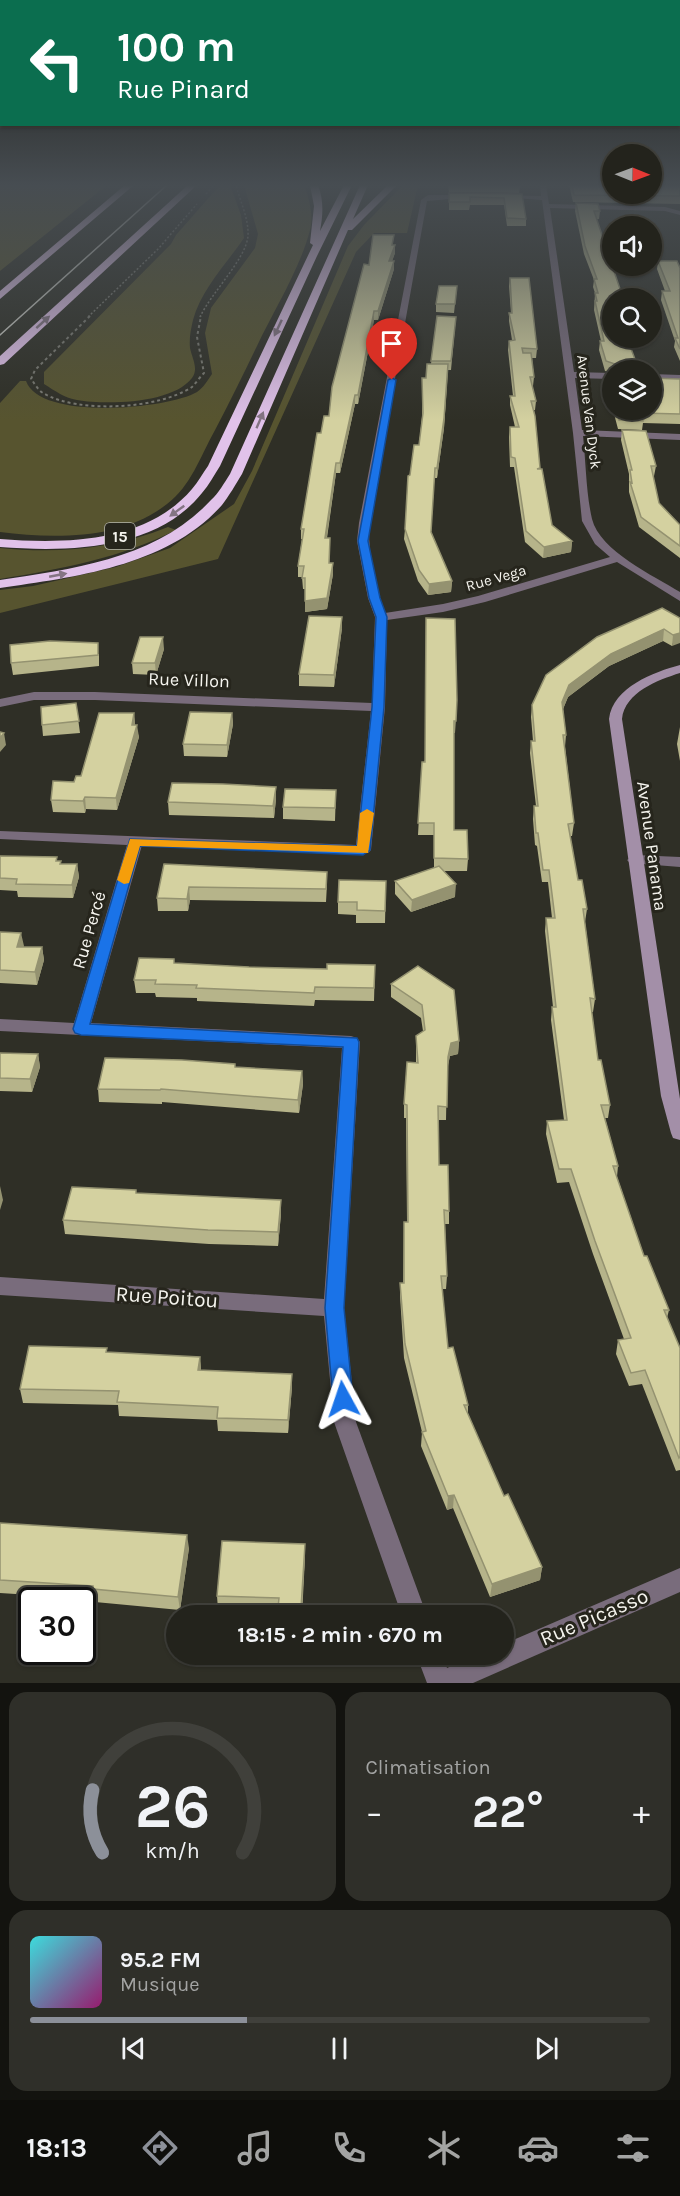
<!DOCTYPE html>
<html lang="fr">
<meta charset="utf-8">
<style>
:root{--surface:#23231c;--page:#2f2f29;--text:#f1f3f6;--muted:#a3a4a3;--line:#40403b;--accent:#8c9099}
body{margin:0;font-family:Karla,sans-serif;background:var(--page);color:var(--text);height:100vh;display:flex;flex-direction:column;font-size:22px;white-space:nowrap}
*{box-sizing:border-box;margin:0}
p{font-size:20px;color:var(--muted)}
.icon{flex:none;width:33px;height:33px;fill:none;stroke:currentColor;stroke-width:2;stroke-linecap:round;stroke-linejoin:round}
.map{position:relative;height:1683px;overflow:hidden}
.drawer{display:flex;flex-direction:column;gap:9px;padding:9px;background:#13130f;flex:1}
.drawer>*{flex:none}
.top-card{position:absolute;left:0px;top:0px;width:681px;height:126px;box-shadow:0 2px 4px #0004,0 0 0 2px var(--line);background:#0b6e4f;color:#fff;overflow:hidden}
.needle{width:39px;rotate:91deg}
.tools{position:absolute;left:602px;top:144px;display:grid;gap:12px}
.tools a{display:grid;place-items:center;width:60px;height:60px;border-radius:50%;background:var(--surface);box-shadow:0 2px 4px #0004,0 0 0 2px var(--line);font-size:30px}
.speed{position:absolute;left:18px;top:1587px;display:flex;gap:12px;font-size:30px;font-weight:700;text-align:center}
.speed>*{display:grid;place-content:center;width:78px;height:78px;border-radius:50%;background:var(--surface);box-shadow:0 2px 4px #0004,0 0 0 2px var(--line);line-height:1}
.speed .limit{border:3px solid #111;border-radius:9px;background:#fff;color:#111}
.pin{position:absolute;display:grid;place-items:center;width:51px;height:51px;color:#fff;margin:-62px -26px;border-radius:50% 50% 50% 0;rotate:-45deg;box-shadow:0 0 6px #0007}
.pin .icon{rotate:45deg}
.me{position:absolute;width:66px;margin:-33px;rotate:355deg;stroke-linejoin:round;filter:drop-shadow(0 0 4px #0008)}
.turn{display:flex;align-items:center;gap:21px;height:126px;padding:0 18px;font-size:27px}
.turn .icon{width:78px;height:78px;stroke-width:2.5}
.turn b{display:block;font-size:42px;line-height:51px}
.big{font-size:45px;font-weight:700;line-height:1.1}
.drawer .card{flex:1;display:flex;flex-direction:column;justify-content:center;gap:9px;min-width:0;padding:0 21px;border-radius:18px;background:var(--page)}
.drawer .dial{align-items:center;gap:0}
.dial svg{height:156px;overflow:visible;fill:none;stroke:var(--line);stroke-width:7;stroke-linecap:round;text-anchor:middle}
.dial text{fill:var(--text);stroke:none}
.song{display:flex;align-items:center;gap:18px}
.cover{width:72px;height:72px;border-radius:9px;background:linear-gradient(135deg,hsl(180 70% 55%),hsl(320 70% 35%))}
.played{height:6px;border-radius:3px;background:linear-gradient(90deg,var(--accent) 35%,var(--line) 35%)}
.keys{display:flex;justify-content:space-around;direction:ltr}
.heat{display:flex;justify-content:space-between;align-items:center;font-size:33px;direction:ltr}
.drawer .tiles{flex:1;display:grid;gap:9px;grid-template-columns:1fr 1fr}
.card:last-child{grid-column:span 2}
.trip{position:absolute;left:166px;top:1605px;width:348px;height:60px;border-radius:30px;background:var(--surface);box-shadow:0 2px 4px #0004,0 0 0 2px var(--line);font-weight:700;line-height:60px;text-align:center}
.tabs{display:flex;height:96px;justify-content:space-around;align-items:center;background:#0e0e0b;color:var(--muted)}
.tabs .icon{width:42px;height:42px}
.tabs .current{color:var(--accent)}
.tabs b{font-size:27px;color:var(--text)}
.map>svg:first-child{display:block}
</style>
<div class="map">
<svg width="680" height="1683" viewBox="0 0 680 1683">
<rect width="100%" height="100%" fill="#2f2f26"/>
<path fill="#57542f" d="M0,185H107L0,271Z
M220,185H230L241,215L244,238C227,263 201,290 193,320C191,329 189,338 190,348C192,358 199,369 192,378C172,404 106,405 77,400C65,398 55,391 44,384V372L171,244L176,235Z
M244,185H304C309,197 314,217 310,230C300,269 274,310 257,346C243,375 229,404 214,432C200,457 191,486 167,504C122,540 54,539 0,532V403L20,381H26C40,421 168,409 197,392C203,388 208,380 212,374L205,333L211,308L255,248L258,234Z
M403,185H418L407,233H374L356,252L218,559L0,613V590L33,586L116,567L170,548L234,504L252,471L348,246L364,225Z
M168,527L176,530C121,558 61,569 0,579V548C58,554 114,549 168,527Z"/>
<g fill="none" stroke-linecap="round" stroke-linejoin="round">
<path stroke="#797971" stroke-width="1.5" stroke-dasharray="2 2" stroke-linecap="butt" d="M206,194L214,185
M88,317L158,249L197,204
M200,317C211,293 246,259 248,236C249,219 240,201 236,185"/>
<path stroke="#797971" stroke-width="2" stroke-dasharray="3 3" stroke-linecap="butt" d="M90,316L35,370L31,379C35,384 38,390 43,393C78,414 159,409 192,387C196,383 200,377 204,373L197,337L201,316"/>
<path fill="#796c7c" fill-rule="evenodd" d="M540,185H546L549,204L665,207L680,211V215L665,211L550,208L574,372L612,373V379L575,378L582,430L680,434V440L583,436C586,463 586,493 592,519C600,551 654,576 680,592V601L617,562L485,602L443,612L387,620L385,707L371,850L368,853L142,845L91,1023L351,1036L357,1038L360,1042L344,1308L356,1422L427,1616H402L334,1422L324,1316L0,1295V1277L324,1299L342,1048L0,1031V1019L74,1023L127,845L0,839V831L356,845L371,711L95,700H34L0,707V699L34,692H95L372,703L375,617L368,598L357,541L359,523L421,200L428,195H470L473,197L427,201L369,523C368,553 375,585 385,613L443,604L478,596L610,557L595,544L582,521L573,433L542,200L500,197L503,195L541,196Z
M651,374L680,375V381L651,380Z
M635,855L680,857V867L630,863L627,860Z
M680,1568V1592L473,1683H427L416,1654H442L447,1668L479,1654H504V1644Z"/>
<path fill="#a38fa8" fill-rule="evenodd" d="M680,665V673C658,680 625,692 622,719L680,1099V1140L673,1138L671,1133L661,1096L609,719C613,687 654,672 680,665Z"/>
<path fill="#e1c2ea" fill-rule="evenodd" d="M125,185H134L0,299V291Z
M188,185H197L4,364L0,365V356Z
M310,185H318C324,201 323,215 320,231L344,185H352L317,256L220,466C214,475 209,485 202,493C156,551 67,552 0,547V539C65,544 146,543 192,489C198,482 203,473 208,466L313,245L310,243L314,206Z
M360,185H368L353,219L388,185H397L352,230H348L242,474C236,484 229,496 222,505C168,566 75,577 0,588V580C74,569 158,558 211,500C219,493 224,483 230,474Z"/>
<path stroke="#cacac3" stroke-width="1.5" d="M0,335L167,185"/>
</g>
<path fill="#b6b48a" d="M448,185H520V186L519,193L449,192Z
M569,185H680V204L573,202Z
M449,193L522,194L526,219V226H507L504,205H470L469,210H449Z
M576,203L600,211L599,219H597L612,298V338H629L628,341L639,370H612V408L606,388L609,372H610L605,371L599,350L600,341H601L594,310L595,293L593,287L594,280L584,254L575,211Z
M393,245L395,253L392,261L394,269L378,320H374L358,404H355L340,473H336L327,538H330L329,563L333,574L327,609L305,612V589H303L302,577H298V566L302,539H301V529L321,433L329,416L369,265Z
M658,261L680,268V361L674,347L675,341L661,300L662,291H665L657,269Z
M510,278L537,349L536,358H532L534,377L533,386H532L536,401L535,410H534L540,469L552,525L572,541L571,552L543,558L525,542L514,467H510L509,437L510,427H515L510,405V396H513L508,350L509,341L512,340L509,321V313H511L509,286Z
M457,286L454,313L436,312V304Z
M437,316L456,317L451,370H448L444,428L437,478H434L431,532L452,581L451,592L428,595L418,581L404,539L405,529L410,475L419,445L422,417V378H426L431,364Z
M680,379V424L643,423L642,430L618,429L613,410H651Z
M622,430L656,466L654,476H653L659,503L680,525V562V558L639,527L629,492V474L621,440Z
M680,618L672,646L663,641L609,666L568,697L563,709L566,735L565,747L574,823L572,836H570L578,880L587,909L585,922L595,999L593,1012H591L598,1060L610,1105L608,1118H605L618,1166L617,1177L644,1256L669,1310L667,1318L680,1348V1470L676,1471L642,1384L629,1386L616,1354L618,1340L624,1339L593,1254L569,1182L557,1183L546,1134L547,1121L564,1120L551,1020L552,1007H553L545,931L546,918H552L548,882H542L537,846L535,845L533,819L534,806H536L530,753L531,741H533L531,717L532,705Z
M342,628L334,687L299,686V674Z
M164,649L156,675L133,674L132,663Z
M99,654V666L13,675L11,663Z
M457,700L455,733H454V830L468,859L467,871H443L455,897L411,912L395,894V881L434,868V835H418L422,762H424Z
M76,703L80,733L43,736L42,725Z
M134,713L135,725L139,737L117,810L86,809L85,813L53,812L51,800L81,776Z
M232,713L233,724L227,757L184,756L183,744Z
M680,727V761L677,744Z
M336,790L335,821L283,819V807Z
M276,799L274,818L169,815L168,802Z
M0,856L57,857V861L61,864H77L79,877L73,898L18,897L17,891L0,890Z
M164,864L327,884L326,902L190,900L188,911H158L157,898Z
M386,881L385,923H356V915L338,914V902Z
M0,932L23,947H42L44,960L37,985L0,983Z
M175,963L249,967L327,969L375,965L374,1001L315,1000L314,1006L197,1001V998L156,997L155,993H136L134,980Z
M418,966L459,1041L458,1054L450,1056L447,1068L446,1120H438L439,1165L449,1211V1224H445L447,1276L446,1289H442L448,1348L468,1405V1414L504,1496L542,1567L540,1580L490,1597L453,1508L447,1510L421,1446L422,1432L404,1358L400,1296V1283H403L404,1222H407L406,1118H404V1104L416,1062V1036L423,1031L421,1018L391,997V984Z
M0,1053L38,1054L40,1067L32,1092L0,1091Z
M235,1067L302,1071L303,1084L299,1113L162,1102V1104L99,1102L98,1089Z
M137,1193L281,1200V1214L278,1246L209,1244L65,1234L63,1220Z
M108,1353L200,1357L201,1370L292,1387L288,1433L218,1431L217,1420L119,1416L118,1405L23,1403L20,1389Z
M0,1523L189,1548L180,1610L95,1602L94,1599L0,1593Z
M305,1557L302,1616H279L278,1611L218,1609L217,1596Z"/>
<path fill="#949270" d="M395,245V253L389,269V261Z
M394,261V269L378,320V311Z
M374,311V320L358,404V395Z
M448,364L444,428L437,478V468Z
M355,395V404L340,473V463Z
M336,463V473L325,549V538Z
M572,541L571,552L543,558L544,547Z
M333,563V574L327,609L305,612V601Z
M452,581L451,592L428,595L429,584Z
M342,617V628L334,687V675Z
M664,629L663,641L609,666L568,697L561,714L562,702L569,685L611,654Z
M680,633V643L672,646L673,635Z
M163,637L164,649L156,675L155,663Z
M134,713L135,725H132Z
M232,713L233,724L227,757V745Z
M137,725L139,737L117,810L116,798Z
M4,733L6,745L0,752V738Z
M276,787V799L274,818L273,806Z
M85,797L86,809L85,813L83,801Z
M77,864L79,877L73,898L72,885Z
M456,884L455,897L411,912L412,900Z
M189,887L190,900L188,911L187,899Z
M21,933L24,946L19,960L17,947Z
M42,947L44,960L37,985L35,972Z
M459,1041L458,1054L450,1056L447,1071L448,1057L451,1043Z
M38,1054L40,1067L32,1092L30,1079Z
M302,1071L303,1084L299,1113L298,1100Z
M0,1186L3,1200L0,1210Z
M281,1200V1214L278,1246V1232Z
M200,1357L201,1370H198Z
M292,1374V1387L288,1433V1420Z
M454,1495L453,1508L447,1510L448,1496Z
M187,1535L189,1548L180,1610L178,1597Z
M305,1544V1557L301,1616V1608Z
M542,1567L540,1580L490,1597L492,1584Z"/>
<path fill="#d4d1a0" stroke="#949270" stroke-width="1.5" d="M472,185H520V186Z
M572,185H612V194H651V185H680V196L574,195Z
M449,193L522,194L526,219L507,218L504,198L470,197V202H449Z
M576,203L598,204L600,211H594L623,298H612V338H627L639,370H615V364L606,361L600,341H604L595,301H597L595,293H598L594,279H597L585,246Z
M373,235H394L392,245H395L389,261H394L378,311H374L358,395H355L340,463H336L325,538H330L329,563H333L327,598L305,601V578H302L304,566H298L304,529H301L317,433H321L324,416H329L332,387L364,264L369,265Z
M658,261H677L680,268V349L675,338H678L662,291H670Z
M510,278H529L537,349L522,348L523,353H531L534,377H530L536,401H531L535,416L540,468L537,469H542L552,525L572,541L544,547L526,531L515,458L511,457L510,427H519L510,396H515L509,341L515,340L509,313H512Z
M439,286H457L455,304H436Z
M437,316L456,317L451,361H431Z
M427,364H448L444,418L437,468H435L431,532L452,581L429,584L419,570L405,529L408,476L410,475L414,445H419L423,413L422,378H426Z
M609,372H612V395L607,379H610Z
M651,378L680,379V414L641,413L643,421L619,420L616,410H651Z
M622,430L646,431L656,466H651L659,503L680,525V546L641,517L630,482L632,483L630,470H632Z
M662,608L680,618V633L673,635L664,629L611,654L569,685L562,702L566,735H563L574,823L568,824L578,880H582L587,909H583L595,999L590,998L598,1060H601L610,1105H601L618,1166H613L644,1256H647L669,1310H664L680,1348V1457L679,1458L645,1370L631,1373L618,1340L631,1338L595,1241L571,1169H559L547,1121L567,1120L552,1007H556L546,918H555L549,870H543L538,833H536L534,806H538L531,741H535L532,705L546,675L597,637Z
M309,616L342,617L334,675L299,674Z
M426,618L455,619L457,700L456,721H454V830H467L468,859L434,858V823H418L422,762H425Z
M140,637H163L155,663H132Z
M50,641L98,643V655L11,663L10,645Z
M76,703L79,721L42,725L41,707Z
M190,712L232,713L227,745L183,744Z
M99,713H134L132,725H137L116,798L85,797L83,801L51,800L53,781L74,782L76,776H81Z
M0,732L4,733L0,738Z
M172,783L223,784L276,787L273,806L168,802Z
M285,789L336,790L335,808L283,807Z
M0,856L57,857L56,861H61L60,864H77L72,885L16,884L17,879L0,878Z
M164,864L327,872L326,889L189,887L187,899L157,898Z
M439,866L456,884L412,900L395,881Z
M339,880L386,881L385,911L357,910V902H338Z
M0,932L21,933L17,947H42L35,972L0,970Z
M139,958L174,959V963L249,967L327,969V964L375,965L374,988L315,987L314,993L196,988L197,985L155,984L156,980H134Z
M418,966L454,990L459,1041L451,1043L448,1057L447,1107L438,1106L439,1165H448L449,1211L444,1210L447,1276H441L448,1348L453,1347L468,1405H464L504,1496L508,1494L542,1567L492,1584L454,1495L448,1496L422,1432L426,1431L405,1344L400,1283H404V1222H408L407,1105L404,1104L407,1062L418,1063L416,1036L425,1030L422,1005L391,984Z
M0,1053L38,1054L30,1079L0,1078Z
M105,1058L182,1060L235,1064V1067L302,1071L298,1100L161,1089L160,1090L98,1089Z
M72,1187L136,1190V1193L281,1200L278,1232L208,1230L63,1220Z
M29,1346L107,1348L106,1352L200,1357L198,1370L292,1374L288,1420L217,1418L218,1407L117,1402L119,1391L20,1389Z
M0,1523L187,1535L178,1597L93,1589V1586L0,1580Z
M222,1541L305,1544L301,1608H278L279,1598L217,1596Z"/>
<defs><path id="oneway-solid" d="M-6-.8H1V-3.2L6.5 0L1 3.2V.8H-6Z" transform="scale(1.5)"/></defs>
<g fill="#847483">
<use href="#oneway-solid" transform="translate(43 322) rotate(-42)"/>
<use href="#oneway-solid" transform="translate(278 328) rotate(115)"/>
<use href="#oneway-solid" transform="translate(260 420) rotate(-67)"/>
<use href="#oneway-solid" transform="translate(177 511) rotate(144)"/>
<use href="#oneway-solid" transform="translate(58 575) rotate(-11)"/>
</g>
<linearGradient id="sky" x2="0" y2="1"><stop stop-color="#1a1a15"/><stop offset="0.44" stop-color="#474d52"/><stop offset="1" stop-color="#474d52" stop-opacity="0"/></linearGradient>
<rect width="680" height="421" fill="url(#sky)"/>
<path fill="#1a73e8" stroke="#114b97" stroke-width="1.5" d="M392,378L396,380L368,541L380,598L387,617L384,707L370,850L363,855L140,846L90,1024L357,1038L359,1042L344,1308L353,1399L350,1406L343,1408L335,1406L333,1399L325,1308L343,1047L81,1035L75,1033L73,1029L130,839L357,846L372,707L376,617L369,598L358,541L388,380Z"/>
<path fill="#f59e0b" d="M367,809L374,813L368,853L140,846L129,883L124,884L117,880L130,839L357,846L360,813Z"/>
<g text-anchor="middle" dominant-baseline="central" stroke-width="6" stroke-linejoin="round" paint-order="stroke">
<g font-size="15" fill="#f5f4ee" stroke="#26251c">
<text transform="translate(589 412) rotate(83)">Avenue Van Dyck</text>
<text transform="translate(496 578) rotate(-16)">Rue Vega</text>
</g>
<rect fill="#26251c" stroke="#b7b6af" stroke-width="1.5" x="105" y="523" width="30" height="26" rx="4.5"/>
<g font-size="16" font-weight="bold" fill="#f5f4ee">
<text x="120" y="536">15</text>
</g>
<g font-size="18" fill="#f5f4ee" stroke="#26251c">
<text transform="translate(189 680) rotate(2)">Rue Villon</text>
<text transform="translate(652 846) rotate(82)">Avenue Panama</text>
<text transform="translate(89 930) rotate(-74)">Rue Percé</text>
</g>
<g font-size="21" fill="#f5f4ee" stroke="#26251c">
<text transform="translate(167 1297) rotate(4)">Rue Poitou</text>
<text transform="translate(594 1617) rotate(-23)">Rue Picasso</text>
</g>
</g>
</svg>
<div class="tools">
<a><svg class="needle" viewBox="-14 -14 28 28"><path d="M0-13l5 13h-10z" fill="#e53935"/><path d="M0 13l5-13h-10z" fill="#a3a4a3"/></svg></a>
<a><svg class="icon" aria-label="sound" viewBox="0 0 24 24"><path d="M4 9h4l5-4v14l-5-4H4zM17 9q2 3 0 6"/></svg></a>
<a><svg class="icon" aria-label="search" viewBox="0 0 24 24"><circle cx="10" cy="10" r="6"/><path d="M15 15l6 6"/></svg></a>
<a><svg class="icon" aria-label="layers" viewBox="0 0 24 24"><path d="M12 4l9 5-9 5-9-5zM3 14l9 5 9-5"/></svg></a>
</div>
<div class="speed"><div class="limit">30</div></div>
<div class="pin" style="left:392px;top:380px;background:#d93025"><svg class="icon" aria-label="arrive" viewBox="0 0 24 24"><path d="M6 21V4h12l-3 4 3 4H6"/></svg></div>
<svg class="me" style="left:343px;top:1399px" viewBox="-20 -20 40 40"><path d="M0-17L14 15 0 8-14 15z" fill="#1a73e8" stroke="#fff" stroke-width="4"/></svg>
<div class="trip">18:15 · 2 min · 670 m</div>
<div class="top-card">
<div class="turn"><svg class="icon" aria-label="left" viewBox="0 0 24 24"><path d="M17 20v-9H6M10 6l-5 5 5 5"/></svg><div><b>100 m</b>Rue Pinard</div></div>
</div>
</div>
<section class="drawer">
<div class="tiles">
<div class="card dial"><svg viewBox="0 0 100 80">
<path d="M14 69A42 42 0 1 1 86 69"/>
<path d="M14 69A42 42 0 0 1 9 37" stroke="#8c9099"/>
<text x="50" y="56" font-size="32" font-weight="700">26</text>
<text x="50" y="72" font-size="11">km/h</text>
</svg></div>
<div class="card"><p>Climatisation</p>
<div class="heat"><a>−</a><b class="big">22°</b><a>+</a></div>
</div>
<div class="card">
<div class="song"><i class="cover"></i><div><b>95.2 FM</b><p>Musique</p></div></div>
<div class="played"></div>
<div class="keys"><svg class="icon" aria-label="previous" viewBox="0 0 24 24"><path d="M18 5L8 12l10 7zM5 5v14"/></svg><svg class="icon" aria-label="pause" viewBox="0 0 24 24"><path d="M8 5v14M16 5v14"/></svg><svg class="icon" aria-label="next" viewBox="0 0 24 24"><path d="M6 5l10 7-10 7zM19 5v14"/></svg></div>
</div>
</div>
</section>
<nav class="tabs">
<b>18:13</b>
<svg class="icon current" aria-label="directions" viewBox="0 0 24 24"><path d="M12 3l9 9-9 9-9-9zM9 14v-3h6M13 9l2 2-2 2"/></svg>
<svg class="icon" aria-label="music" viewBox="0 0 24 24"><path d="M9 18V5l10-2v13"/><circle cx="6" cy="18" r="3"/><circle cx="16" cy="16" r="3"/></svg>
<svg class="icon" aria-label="phone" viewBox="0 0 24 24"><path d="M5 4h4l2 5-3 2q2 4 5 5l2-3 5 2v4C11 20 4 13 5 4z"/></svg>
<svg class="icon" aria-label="climate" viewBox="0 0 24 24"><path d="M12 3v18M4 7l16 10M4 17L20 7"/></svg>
<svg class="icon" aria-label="car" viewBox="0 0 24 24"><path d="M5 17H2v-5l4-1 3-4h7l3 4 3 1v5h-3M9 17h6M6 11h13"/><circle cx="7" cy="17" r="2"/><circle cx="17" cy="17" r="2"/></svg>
<svg class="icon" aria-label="filters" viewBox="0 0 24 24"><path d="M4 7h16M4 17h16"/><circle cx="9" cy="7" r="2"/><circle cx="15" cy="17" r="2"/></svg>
</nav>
